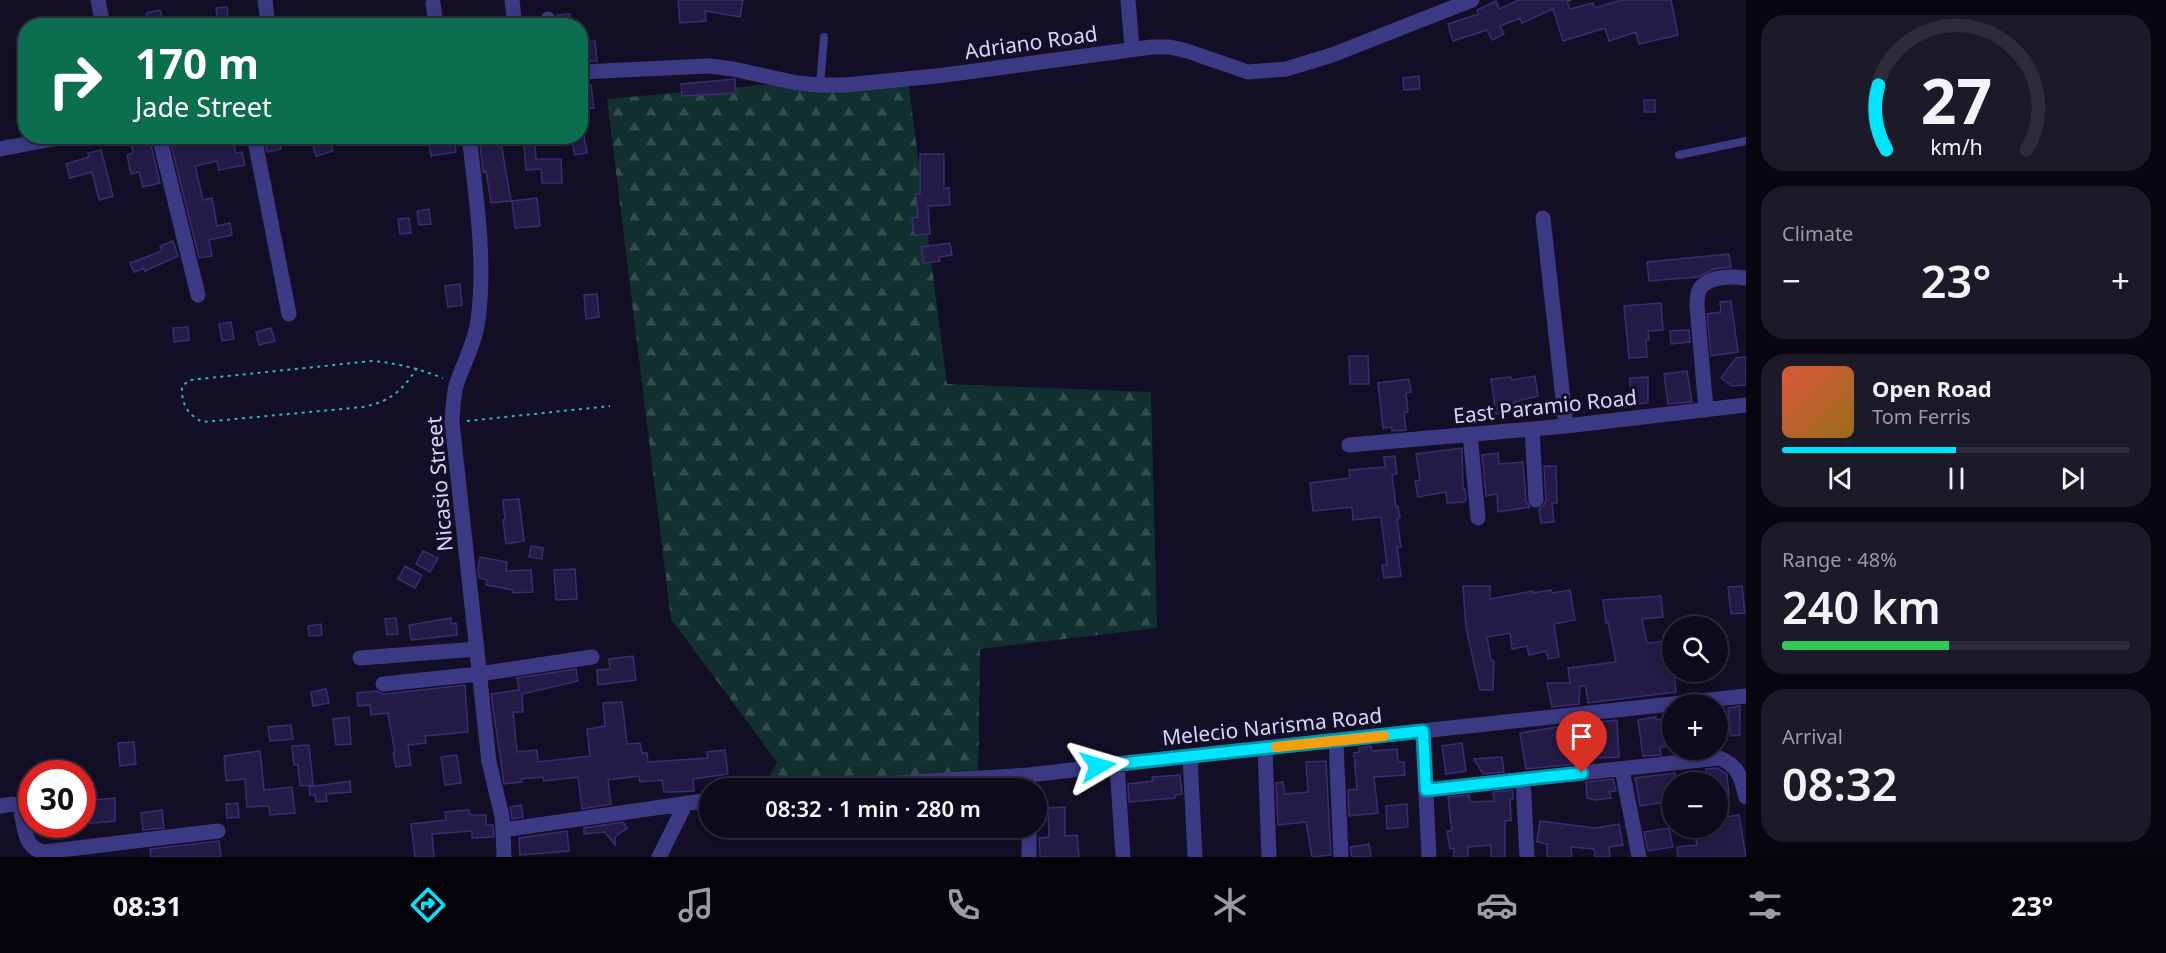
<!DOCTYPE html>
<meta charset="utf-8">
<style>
:root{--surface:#0e0b1c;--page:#1c1929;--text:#f1f3f6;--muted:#9b9ba3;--line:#2e2b3b;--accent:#00e5ff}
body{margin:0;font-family:"Noto Sans",sans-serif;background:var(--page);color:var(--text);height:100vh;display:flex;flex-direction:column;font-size:22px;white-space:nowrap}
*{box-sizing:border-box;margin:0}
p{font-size:20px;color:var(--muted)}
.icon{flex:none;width:33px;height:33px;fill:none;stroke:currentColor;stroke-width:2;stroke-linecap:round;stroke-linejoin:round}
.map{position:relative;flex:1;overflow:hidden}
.side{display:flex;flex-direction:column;gap:15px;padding:15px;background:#08060f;width:420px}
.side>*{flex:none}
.guide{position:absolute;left:18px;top:18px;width:570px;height:126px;border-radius:24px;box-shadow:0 3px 15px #0003,0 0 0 2px var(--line);background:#0b6e4f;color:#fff;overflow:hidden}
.buttons{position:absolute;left:1662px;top:616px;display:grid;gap:12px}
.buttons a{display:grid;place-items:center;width:66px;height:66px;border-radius:50%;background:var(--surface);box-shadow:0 3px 15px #0003,0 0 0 2px var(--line);font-size:30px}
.speed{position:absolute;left:18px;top:760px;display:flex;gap:12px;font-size:30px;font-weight:700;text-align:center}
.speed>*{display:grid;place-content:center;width:78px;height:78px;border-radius:50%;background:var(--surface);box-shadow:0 3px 15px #0003,0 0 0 2px var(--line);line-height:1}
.speed .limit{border:9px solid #d22;background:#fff;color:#111}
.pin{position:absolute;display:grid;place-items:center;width:51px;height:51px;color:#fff;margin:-62px -26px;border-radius:50% 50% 50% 0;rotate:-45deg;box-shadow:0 0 6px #0007}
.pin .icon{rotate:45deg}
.me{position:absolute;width:66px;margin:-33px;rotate:83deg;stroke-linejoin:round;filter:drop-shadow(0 0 4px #0008)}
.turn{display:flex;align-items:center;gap:21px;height:126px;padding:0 18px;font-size:27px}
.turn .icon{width:78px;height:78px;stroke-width:2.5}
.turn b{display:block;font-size:42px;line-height:51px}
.big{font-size:45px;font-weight:600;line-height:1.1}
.side .widget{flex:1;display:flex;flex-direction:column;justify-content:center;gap:9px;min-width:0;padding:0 21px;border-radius:24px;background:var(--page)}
.side .dial{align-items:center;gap:0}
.dial svg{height:156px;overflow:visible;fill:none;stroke:var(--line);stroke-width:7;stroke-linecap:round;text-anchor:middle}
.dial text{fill:var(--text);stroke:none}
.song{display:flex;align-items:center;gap:18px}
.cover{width:72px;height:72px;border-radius:9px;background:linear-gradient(135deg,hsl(10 70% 55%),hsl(40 70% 35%))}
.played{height:6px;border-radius:3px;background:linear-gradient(90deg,var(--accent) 50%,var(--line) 50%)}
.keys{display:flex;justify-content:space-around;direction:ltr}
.heat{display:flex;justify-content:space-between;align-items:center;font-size:33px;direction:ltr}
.charge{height:9px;border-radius:4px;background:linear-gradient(90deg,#34c759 48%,var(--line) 0)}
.trip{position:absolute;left:699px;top:778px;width:348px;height:60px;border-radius:30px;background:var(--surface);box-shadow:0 3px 15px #0003,0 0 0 2px var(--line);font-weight:600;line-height:60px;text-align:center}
.tabs{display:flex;height:96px;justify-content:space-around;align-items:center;background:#06040b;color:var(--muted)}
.tabs .icon{width:42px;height:42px}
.tabs .on{color:var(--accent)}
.tabs b{font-size:27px;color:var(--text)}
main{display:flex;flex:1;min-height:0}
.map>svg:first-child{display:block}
</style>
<main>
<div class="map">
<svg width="1746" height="857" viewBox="0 0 1746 857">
<defs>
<pattern id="forest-firs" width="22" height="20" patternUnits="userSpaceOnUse" patternTransform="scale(1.5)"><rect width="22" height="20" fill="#12302f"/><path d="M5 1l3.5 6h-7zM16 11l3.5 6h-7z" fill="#344d4e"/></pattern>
</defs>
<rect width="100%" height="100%" fill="#130f26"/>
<path fill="url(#forest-firs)" d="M907,72L947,384L1151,392L1157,628L980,649L978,783L765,784L777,762L671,619L607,99Z"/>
<path fill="#241b47" stroke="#3b2d73" stroke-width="1.5" d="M678,0H743L740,17L705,11L706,21L680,23Z
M1519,0H1571L1567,2L1570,9L1593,3L1594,8L1622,0H1671L1678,35L1639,44L1636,32L1609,41L1605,28L1563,41L1553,9L1522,23L1520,18L1500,26L1504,34L1492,40L1487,30L1453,41L1448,24L1479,14L1477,10L1496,1L1499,9Z
M227,7L228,22L218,24L216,8Z
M160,10L164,26H149L146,13Z
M570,14L572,26H559L557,15Z
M595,41L597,61L581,62L580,43Z
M1419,76L1420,89L1404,90L1403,78Z
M735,79L736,93L682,96L681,84Z
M591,85L594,108L584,109L581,86Z
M1644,100H1655V112H1644Z
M148,136H149L160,183L143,187L139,172L131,174L127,155L133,153L130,140Z
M169,136H231L236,153L242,152L245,165L219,170L217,161L195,166L203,200L212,198L217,226L230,223L232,235L209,240L212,256L199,258Z
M264,136H279L281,149L267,152Z
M428,136H454L456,152L431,156Z
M571,136H584L587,153L575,155Z
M329,137L333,151L316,156L312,142Z
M501,143L511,201L491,203L486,171L483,172L480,145Z
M535,144L536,159H561L562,183H542L541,169L526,170L524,145Z
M101,150L113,196L99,200L92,172L70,178L66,164L89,157L88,153Z
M920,154H944V189L949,188L950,205L928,206L930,234L914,235L912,218L918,217L916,194H920Z
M537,198L540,226L515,228L512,201Z
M429,209L431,224L419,225L417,211Z
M409,218L411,233L400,234L398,219Z
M173,241L178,256L145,271L144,268L134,272L130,263L162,251L160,246Z
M950,243L952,255L939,257L940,261L923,263L922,247Z
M1729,254L1731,267L1714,269L1698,277L1649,281L1647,262Z
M460,284L462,305L448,307L445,286Z
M597,294L599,317L586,319L584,295Z
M1731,301L1738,352L1711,356L1707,314L1721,312L1720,302Z
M1661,303L1663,330L1648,331L1649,340H1646L1647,357L1629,358L1624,306Z
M231,322L234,339L222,341L219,324Z
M188,327L189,340L174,342L173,328Z
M271,328L275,341L259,345L256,332Z
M1689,330L1690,342L1671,344L1670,331Z
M1349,356H1368L1369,384H1350Z
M1746,357V385L1732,386L1721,378L1736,358Z
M1687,371L1692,402L1668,404L1664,374Z
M1535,376L1538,396L1514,402L1515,412L1496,414L1491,379L1511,377L1512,380Z
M1648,377V403L1631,404L1630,378Z
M1409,379L1411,392L1406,393L1408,412L1404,413L1406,430L1392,431V427L1383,428L1378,383Z
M1462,448L1463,489H1465L1466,499L1464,502L1447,503L1446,492L1418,497L1415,481L1420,480L1416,454Z
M1498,453L1499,464L1523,462L1526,501L1530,507L1498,512L1497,494L1486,496L1482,455Z
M1395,456L1397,474L1392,475L1396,507L1398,506L1400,518L1397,519L1401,547H1397L1401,576L1384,578L1382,565H1387L1381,517L1353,520L1352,507L1313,511L1310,483L1350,478L1349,470L1385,467L1384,457Z
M1544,466H1556L1557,503H1552L1554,522L1541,523L1539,509L1544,505L1546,499Z
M519,499L524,541L506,544L503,520L505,519L503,500Z
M531,546L543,548L542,559L529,557Z
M423,551L438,558L430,572L416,564Z
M480,557L507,562L506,571L531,570L533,592L513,593V590L486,585L487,580L479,578L478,568Z
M405,566L422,575L415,588L398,579Z
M575,569L577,599L556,600L554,570Z
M1463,586H1490V599L1533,591V593L1551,590L1552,593L1570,590L1575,620L1554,624L1559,657L1548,659L1546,651L1529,655L1527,646L1512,649L1510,633L1487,637L1491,661H1494L1493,690H1480L1466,628Z
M1742,586L1745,613L1731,614L1728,587Z
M1661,596L1663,617L1642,619L1647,643L1668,641L1672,653V672H1674L1676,692L1588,703L1586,686H1580L1579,704L1552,707L1547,683H1570L1568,668L1616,662L1608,622L1606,623L1603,600Z
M396,618L398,634L387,635L385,619Z
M451,618V624L456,623L457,635L411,640L409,625Z
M321,624L322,635L309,636L308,626Z
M633,656L636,680L598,685L597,670L610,669L609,659Z
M576,669L578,681L522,694L523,712H513L517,752L537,750L538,762L590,756L587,729L605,726L603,703L622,702L627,744L640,743L642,753H647L648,762L708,758L707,752L725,750L728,774L693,779L694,791L673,792H664L662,780L640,782L639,776L608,780L611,804L582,809L578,777L544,781L543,777L521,779L522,782L504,784L491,694L519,690L517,678Z
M465,685L468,732L425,736L426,743L408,745L411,765L396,767L393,753H395L388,713L371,715L370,705L358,706L357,693L376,691L384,694Z
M326,689L329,703L313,706L311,692Z
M1740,706V735L1731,736L1728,708Z
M349,717L351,744L336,745L333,719Z
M1656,717V720L1672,718V746L1660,747L1661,755L1643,756L1638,720Z
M1617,720L1619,757L1596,758L1591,723Z
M1577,724L1575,764L1526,769L1520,733Z
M291,725L293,739L270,741L268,727Z
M134,742L136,764L120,766L118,743Z
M1462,743L1466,771L1446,774L1442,746Z
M309,745L313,785L300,786L298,765H294L292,746Z
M1371,746L1372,751L1397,749L1398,762H1404L1405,775L1374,777L1378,813L1349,816L1348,790L1357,789L1354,753L1360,752L1359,748Z
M260,751L264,790L292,787L295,813L270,815L269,806L247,807L245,779L226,781L224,756Z
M457,755L461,783L445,785L441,757Z
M1502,757L1504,772L1483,774L1474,759Z
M1326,761L1331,855L1312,857L1306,822L1278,825L1276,783L1283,782L1285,794L1308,792L1306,762Z
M1717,768L1727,774L1729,796L1718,797V783H1707L1706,769Z
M1675,773L1677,783H1672V801L1640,806L1635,778Z
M1180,775L1182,794L1175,795V798L1129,802L1128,784L1153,781L1152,777Z
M82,779H89L92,800L115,798V821L82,824Z
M1613,779L1616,791L1609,792L1611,798L1595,800L1587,798L1586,782Z
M350,781L351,792L326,794L327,801L316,802L315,795H310L309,787Z
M1513,790V799H1510L1511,820L1505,821V857H1491V845L1468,847V857H1454V848L1450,849L1447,831H1452L1448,797L1469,795L1470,802L1494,801L1493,792Z
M238,803L239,817L227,818L226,804Z
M1407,804L1408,827L1387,829L1386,806Z
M521,805L523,817L512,819L510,807Z
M1065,807V836L1077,835L1079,857H1040L1039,838L1049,837L1048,808Z
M162,810L164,828L143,830L141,813Z
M469,810L470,815H486V825H493L494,837L472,838V831L432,834L434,857H415L411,824L446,820L445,812Z
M1739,815L1746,857H1678L1677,847L1697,845L1694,828H1720L1718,818Z
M1540,821L1595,828L1619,824L1623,845L1609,847L1610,857H1595L1594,849L1571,847L1572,857H1547V844L1537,842Z
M623,822L627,828L615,837V845L605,832L584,834V828Z
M1669,828L1673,847L1648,851L1644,832Z
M567,831L569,851L520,855L519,838Z
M219,841L221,857H151L150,849Z
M1369,844L1371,857H1352L1350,847Z"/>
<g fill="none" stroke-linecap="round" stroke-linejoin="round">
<path stroke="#2fb8b0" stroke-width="2" stroke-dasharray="3 4.5" stroke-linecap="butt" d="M417,368C402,391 391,401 363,407L203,422C187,415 181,403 182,386L190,380L372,361C398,363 419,369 443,378
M467,421L610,406"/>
<path stroke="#3d3a85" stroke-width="8" d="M820,85L824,37
M1679,155L1746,141"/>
<path stroke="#3d3a85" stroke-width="15" d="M98,0L103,26
M265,0L268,26
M512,0L515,26
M1128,0L1132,48
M433,4L436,26
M548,19L549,26
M159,136L198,295
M254,136L289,314
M469,136C476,197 486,259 478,320C475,344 463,363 456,386C453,398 453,410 452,422L489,762L502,816L503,830
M1543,218L1566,426
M1706,410L1697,306C1697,300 1697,291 1702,286C1712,276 1733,276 1746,278
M1532,429L1536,500
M1470,434L1478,518
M1349,445L1566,426L1746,405
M360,658L477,649
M383,684L479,674L592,657
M1423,731L1429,857
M1336,741L1341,857
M1265,748L1269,857
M1190,756L1195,857
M1117,764L1123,857
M1622,769L1639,857
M1523,779L1527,857
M801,789L1029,775L1190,756L1746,696
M1426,790L1719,758C1739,765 1741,779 1746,797
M0,806L12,804L19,806C26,824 21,847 44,852L218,831
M1029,828V857
M504,857L503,830L710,800
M659,857L686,803"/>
<path stroke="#3d3a85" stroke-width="15" d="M580,72L709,66L733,69L797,83L820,85H847L945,75L1152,47H1170L1187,51L1248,72L1286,69L1332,55L1472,0
M0,149L69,136"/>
</g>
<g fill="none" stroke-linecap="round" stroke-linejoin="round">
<defs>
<path id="route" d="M1098,766L1423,731L1426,790L1582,773"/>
</defs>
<use href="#route" stroke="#0095a6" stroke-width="15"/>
<use href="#route" stroke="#00e5ff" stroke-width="10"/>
<path stroke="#f59e0b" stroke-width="10" d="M1276,747L1384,736"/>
</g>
<g text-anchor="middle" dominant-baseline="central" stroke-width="6" stroke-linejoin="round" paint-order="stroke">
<g font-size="21" fill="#d9d4ff" stroke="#130f26">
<text transform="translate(1031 42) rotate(-8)">Adriano Road</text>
<text transform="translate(1545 406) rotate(-6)">East Paramio Road</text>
<text transform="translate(439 484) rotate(-95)">Nicasio Street</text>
<text transform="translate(1272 726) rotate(-6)">Melecio Narisma Road</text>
</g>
</g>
</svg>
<div class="buttons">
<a><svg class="icon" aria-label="search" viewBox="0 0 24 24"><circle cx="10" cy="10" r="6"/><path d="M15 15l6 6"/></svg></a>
<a>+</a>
<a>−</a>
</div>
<div class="speed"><div class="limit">30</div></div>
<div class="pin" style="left:1582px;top:773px;background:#d93025"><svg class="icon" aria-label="arrive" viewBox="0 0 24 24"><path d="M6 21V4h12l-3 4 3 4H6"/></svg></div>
<svg class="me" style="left:1098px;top:766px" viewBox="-20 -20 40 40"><path d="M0-17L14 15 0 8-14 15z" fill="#00e5ff" stroke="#fff" stroke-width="4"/></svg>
<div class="trip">08:32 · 1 min · 280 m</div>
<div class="guide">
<div class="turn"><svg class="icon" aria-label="right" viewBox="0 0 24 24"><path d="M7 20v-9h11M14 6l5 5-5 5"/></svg><div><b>170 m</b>Jade Street</div></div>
</div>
</div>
<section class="side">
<div class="widget dial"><svg viewBox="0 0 100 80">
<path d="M14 69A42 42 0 1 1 86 69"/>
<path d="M14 69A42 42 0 0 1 10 36" stroke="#00e5ff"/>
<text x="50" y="56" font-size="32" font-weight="700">27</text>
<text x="50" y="72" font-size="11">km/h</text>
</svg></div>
<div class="widget"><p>Climate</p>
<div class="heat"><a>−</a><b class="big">23°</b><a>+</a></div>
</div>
<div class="widget">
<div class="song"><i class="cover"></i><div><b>Open Road</b><p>Tom Ferris</p></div></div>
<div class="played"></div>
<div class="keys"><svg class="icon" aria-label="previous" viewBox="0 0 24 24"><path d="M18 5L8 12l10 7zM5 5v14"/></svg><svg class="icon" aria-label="pause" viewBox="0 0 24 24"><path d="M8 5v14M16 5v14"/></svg><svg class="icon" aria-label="next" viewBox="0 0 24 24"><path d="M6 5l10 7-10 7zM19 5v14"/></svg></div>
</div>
<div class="widget"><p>Range · 48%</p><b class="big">240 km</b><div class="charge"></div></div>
<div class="widget"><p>Arrival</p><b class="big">08:32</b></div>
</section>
</main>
<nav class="tabs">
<b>08:31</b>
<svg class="icon on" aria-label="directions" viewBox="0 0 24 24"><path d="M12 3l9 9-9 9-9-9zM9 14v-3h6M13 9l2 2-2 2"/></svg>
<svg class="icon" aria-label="music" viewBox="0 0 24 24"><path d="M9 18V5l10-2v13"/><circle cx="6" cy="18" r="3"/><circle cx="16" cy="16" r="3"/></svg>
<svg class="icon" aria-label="phone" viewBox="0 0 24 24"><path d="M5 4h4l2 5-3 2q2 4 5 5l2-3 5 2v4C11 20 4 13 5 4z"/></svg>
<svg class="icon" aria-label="climate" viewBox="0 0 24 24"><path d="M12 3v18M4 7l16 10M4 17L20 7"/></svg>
<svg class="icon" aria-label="car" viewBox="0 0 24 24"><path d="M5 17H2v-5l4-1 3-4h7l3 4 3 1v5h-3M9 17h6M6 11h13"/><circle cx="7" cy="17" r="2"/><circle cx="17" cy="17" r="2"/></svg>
<svg class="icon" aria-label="filters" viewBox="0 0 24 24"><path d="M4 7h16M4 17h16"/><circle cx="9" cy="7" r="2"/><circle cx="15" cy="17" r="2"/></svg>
<b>23°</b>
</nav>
